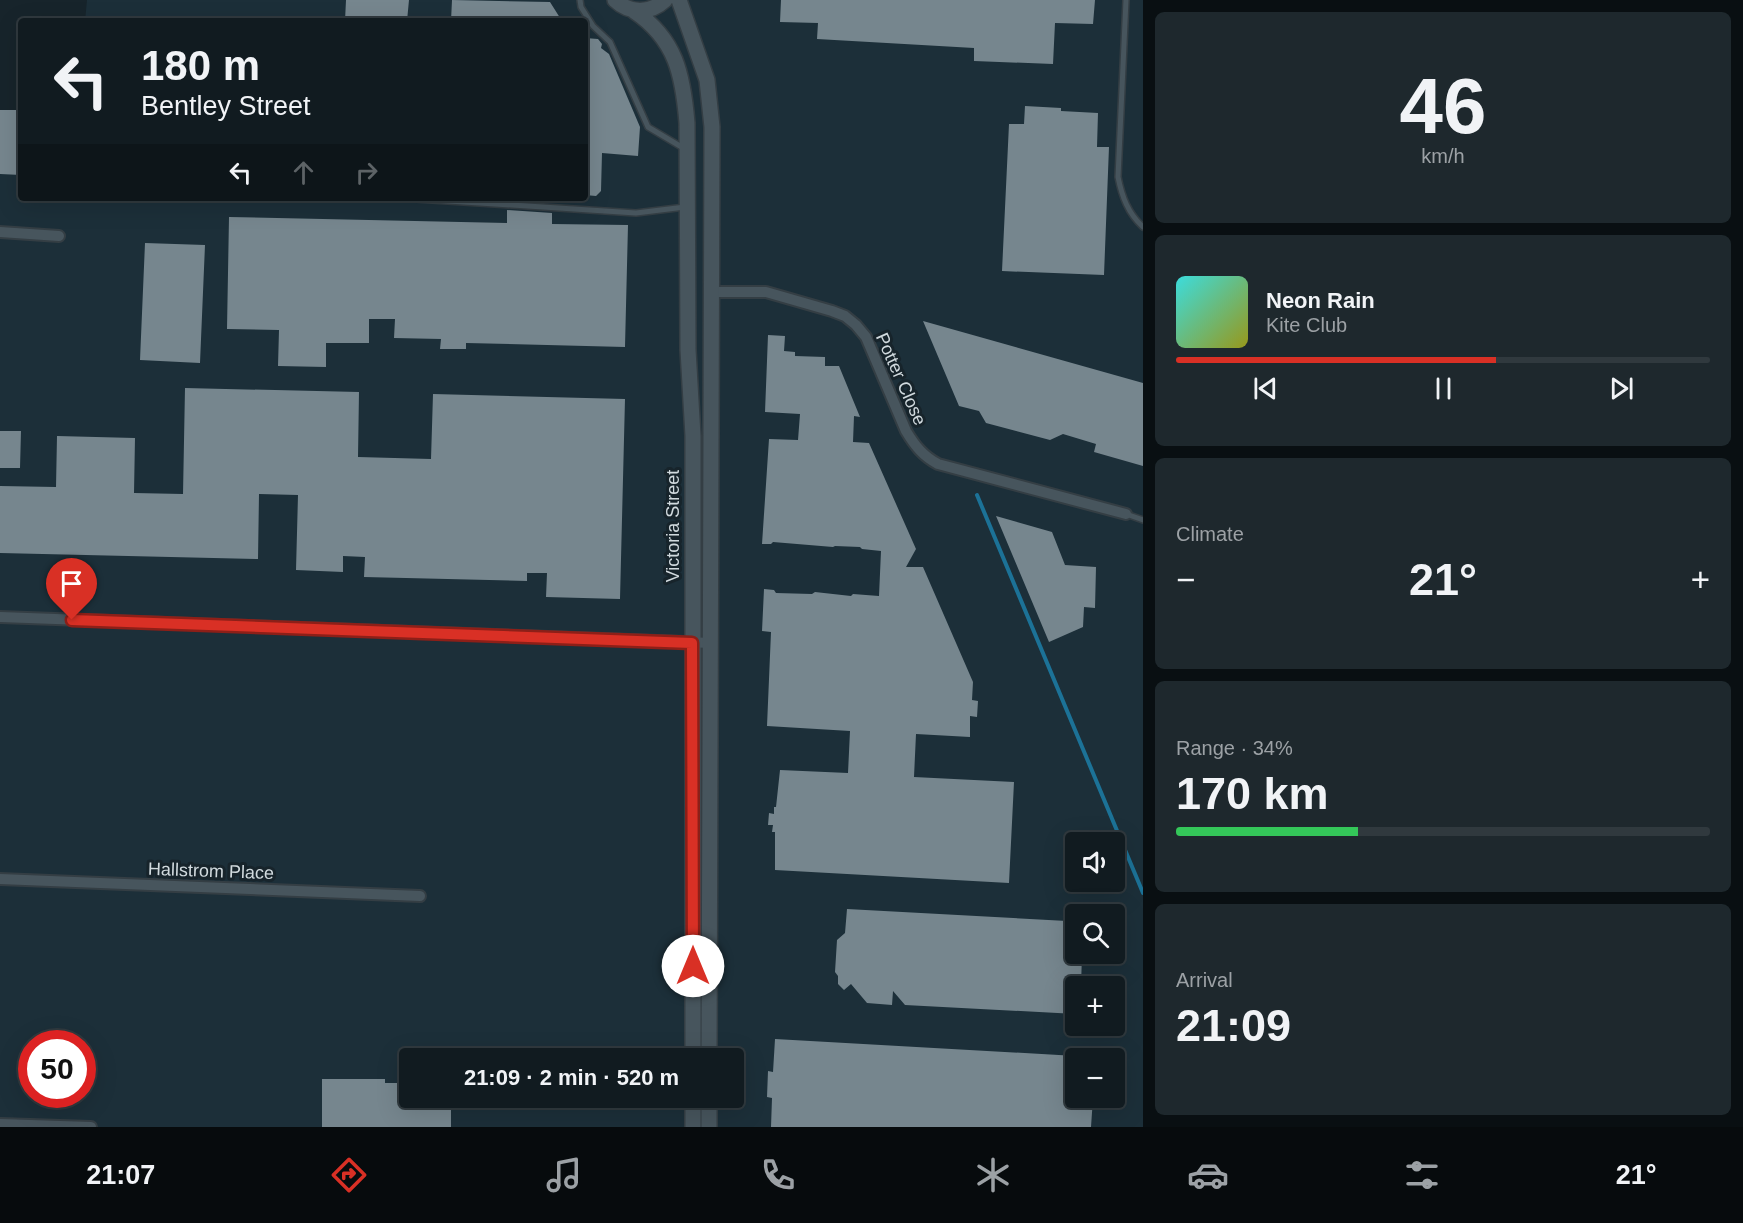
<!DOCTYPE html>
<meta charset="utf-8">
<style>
:root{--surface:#111b20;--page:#1e282d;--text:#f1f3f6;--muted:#9ca1a5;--line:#30393e;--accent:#d93025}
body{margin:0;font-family:Arial,sans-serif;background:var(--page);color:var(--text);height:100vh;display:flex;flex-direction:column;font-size:22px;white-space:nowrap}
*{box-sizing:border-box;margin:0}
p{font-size:20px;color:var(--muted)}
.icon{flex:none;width:33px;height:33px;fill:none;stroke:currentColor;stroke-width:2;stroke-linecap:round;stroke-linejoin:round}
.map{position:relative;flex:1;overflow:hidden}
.drawer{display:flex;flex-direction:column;gap:12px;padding:12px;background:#090f12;width:600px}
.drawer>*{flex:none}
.hud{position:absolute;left:18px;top:18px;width:570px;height:183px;border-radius:6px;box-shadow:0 6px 24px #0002,0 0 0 2px var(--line);background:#111b20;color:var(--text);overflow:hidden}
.tools{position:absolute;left:1065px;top:832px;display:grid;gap:12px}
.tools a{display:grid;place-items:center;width:60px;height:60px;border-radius:6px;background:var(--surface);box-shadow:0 6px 24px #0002,0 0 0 2px var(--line);font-size:30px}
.speed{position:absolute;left:18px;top:1030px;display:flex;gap:12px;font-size:30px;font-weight:700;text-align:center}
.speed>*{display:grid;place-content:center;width:78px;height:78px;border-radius:50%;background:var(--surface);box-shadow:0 6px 24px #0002,0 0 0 2px var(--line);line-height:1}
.speed .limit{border:9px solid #d22;background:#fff;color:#111}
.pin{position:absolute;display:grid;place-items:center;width:51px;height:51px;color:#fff;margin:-62px -26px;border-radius:50% 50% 50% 0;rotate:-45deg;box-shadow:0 0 6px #0007}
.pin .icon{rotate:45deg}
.me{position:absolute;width:66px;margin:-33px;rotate:0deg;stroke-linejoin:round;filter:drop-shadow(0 0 4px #0008)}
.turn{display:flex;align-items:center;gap:21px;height:126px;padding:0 24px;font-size:27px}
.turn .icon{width:78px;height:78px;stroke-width:2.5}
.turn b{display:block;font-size:42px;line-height:51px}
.lanes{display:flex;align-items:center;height:57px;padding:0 24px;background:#0003;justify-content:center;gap:30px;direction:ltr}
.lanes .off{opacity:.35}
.big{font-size:45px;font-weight:600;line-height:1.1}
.drawer .tile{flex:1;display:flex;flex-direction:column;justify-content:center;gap:9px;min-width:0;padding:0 21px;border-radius:9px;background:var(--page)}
.drawer .dial{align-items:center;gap:0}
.dial b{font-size:78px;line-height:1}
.song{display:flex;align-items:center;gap:18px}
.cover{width:72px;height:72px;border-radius:9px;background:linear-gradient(135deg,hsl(180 70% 55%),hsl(60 70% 35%))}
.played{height:6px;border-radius:3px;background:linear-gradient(90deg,var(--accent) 60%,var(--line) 60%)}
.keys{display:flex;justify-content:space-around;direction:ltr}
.heat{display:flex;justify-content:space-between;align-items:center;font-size:33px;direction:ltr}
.charge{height:9px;border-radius:4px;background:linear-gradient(90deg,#34c759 34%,var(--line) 0)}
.trip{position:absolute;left:399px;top:1048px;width:345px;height:60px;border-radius:6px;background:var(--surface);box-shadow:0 6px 24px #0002,0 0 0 2px var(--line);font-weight:600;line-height:60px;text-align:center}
.tab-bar{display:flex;height:96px;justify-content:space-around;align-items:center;background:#070b0d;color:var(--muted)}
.tab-bar .icon{width:42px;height:42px}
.tab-bar .active{color:var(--accent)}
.tab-bar b{font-size:27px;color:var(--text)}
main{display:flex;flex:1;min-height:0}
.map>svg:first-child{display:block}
</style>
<main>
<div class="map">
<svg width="1143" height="1127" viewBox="0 0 1143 1127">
<rect width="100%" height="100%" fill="#17242b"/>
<path fill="#1c2f39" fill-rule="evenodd" d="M87,0H1143V1127H0V112L21,114V198H585V21H85ZM1076,843H1114V882H1076ZM1076,915H1114V954H1076ZM1076,987H1114V1026H1076ZM32,1044H82V1095H32ZM410,1059H734V1098H410ZM1076,1059H1114V1098H1076Z"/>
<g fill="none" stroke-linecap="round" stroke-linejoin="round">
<path stroke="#1c7297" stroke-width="4" d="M977,495L1143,893"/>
</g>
<path fill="#76868e" d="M346,0H409L407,21H345Z
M452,0L550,2L562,21H451Z
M781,0H1095L1093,24L1055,23L1053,64L974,61V48L817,39L818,23L780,22Z
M585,38L598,39L602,44L601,48L609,54L640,127L638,156L602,153L601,191L596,196L585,195Z
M1025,106L1061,108V111L1098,113L1097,147H1109L1104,275L1002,271L1009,124H1024Z
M0,110H21V175L0,174Z
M508,198H553V203L508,200Z
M507,210L552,213V224L628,225L625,347L466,343V349H440L441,339L394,338L395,319H369V343H326V367L278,366L279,330L227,329L229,217L507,223Z
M145,243L205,245L200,363L140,360Z
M923,321L1143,383V466L1094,452L1096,444L1063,434L1050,440L986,423L979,411L959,406Z
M768,335L785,336L784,351L795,352V356L825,357V366H839L860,417L854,416L853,442L869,443L916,549L906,567H923L973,682L972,700L978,701L977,717L970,716V737L916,734L914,777L1014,782L1009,883L775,870V832H772L773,825H768L769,813L774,814V807H776L780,770L848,773L850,731L767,726L771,632L762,631L764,589L774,590L776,593L812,594L815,592L851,596L853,594L879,596L881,551L862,549L860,547L835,546L833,547L773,542L771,544H762L769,439L798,440L800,414L765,412Z
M185,388L359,392L358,457L431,459L433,394L625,399L620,599L546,597L547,573H527V581L364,577L365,557L343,556V572L296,570L298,495L259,494L258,559L0,553V486L56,487L57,436L135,438L134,493L183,494Z
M0,431H21L20,468H0Z
M996,516L1052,532L1065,565L1096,567L1095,608L1084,607L1083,627L1049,642Z
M847,909L1067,921L1066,941H1076V954H1082L1081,987H1076V1014L905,1005L893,991L892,1005L867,1003L851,984L844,990L838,984V976L835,972L837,940L845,933Z
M775,1039L1076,1056V1098H1093L1091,1127H771L772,1098L767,1097L768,1071L773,1072Z
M322,1079H385V1083H410V1098H451V1127H322Z"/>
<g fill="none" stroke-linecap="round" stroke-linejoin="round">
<defs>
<path id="service" d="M580,0L581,7L593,26L610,42L648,127L685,149
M1126,0L1118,177C1122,197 1128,213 1143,227
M401,198L636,213L685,207
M1126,514L1143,520"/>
<path id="minor" d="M0,232L59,236
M713,292H766L832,311L845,316L856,325L866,337L906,431C915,446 923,456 938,464L1126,514
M0,617L712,643
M0,879L420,896
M0,1124L91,1127"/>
<path id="secondary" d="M615,0C630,14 650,14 665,0
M679,0L707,80L712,127L709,1059
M634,11C676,39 683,75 687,123L688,350L693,436V1059
M693,1098V1127
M709,1127V1098"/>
</defs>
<use href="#service" stroke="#343e44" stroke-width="8"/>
<use href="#minor" stroke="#343e44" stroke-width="14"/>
<use href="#secondary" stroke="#343e44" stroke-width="18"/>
<use href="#service" stroke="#47555d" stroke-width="5"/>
<use href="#minor" stroke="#47555d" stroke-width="10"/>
<use href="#secondary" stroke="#47555d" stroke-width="15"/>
</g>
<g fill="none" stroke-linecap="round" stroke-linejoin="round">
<defs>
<path id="route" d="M72,620L692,643L693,966"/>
</defs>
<use href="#route" stroke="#8d1f18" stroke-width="15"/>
<use href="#route" stroke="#d93025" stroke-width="10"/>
</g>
<g text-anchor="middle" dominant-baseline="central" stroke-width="6" stroke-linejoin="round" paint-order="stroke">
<g font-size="18" fill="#d1dade" stroke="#17242b">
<text transform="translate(901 379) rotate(66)">Potter Close</text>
<text transform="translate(673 526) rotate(-90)">Victoria Street</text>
<text transform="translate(211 871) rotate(2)">Hallstrom Place</text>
</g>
</g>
</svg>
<div class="tools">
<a><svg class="icon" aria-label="sound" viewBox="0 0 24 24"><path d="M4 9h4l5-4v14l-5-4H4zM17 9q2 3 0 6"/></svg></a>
<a><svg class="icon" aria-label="search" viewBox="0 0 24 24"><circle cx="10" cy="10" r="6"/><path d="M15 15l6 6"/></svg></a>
<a>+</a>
<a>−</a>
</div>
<div class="speed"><div class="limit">50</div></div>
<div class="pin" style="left:72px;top:620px;background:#d93025"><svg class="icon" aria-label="arrive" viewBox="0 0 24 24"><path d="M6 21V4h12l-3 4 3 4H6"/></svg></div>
<svg class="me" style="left:693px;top:966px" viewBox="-20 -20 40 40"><circle r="19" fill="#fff"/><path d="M0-13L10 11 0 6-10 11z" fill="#d93025"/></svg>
<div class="trip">21:09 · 2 min · 520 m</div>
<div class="hud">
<div class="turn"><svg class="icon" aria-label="left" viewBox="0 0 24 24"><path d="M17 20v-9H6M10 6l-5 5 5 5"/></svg><div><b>180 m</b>Bentley Street</div></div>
<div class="lanes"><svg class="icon" aria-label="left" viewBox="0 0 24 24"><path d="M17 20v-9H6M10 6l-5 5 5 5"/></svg><svg class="icon off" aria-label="ahead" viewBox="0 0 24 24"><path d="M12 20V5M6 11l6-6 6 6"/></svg><svg class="icon off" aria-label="right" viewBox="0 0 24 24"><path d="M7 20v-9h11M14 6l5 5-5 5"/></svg></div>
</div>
</div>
<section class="drawer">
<div class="tile dial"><b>46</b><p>km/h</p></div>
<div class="tile">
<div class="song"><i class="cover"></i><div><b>Neon Rain</b><p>Kite Club</p></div></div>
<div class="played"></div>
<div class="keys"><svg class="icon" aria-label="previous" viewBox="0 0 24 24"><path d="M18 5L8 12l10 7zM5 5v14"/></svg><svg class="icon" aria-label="pause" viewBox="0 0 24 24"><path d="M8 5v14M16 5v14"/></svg><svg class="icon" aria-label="next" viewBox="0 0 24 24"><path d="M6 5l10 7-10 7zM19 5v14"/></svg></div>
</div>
<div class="tile"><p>Climate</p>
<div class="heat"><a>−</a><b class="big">21°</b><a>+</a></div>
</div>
<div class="tile"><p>Range · 34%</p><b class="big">170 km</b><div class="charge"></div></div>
<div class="tile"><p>Arrival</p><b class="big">21:09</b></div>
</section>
</main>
<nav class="tab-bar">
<b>21:07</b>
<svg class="icon active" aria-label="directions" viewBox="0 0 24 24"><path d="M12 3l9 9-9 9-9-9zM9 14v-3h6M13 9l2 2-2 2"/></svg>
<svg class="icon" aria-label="music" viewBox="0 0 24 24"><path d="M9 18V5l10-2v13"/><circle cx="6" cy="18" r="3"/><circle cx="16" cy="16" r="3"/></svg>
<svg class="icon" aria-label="phone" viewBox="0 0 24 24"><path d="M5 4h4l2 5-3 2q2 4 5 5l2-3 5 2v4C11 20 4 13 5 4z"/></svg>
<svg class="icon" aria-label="climate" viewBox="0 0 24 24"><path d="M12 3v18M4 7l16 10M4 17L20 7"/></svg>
<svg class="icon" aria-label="car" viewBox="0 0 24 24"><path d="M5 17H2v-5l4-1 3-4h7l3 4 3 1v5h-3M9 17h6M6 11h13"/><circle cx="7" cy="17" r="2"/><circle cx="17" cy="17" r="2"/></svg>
<svg class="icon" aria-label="filters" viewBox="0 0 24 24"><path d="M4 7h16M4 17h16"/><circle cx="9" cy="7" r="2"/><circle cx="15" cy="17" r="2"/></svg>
<b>21°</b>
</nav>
